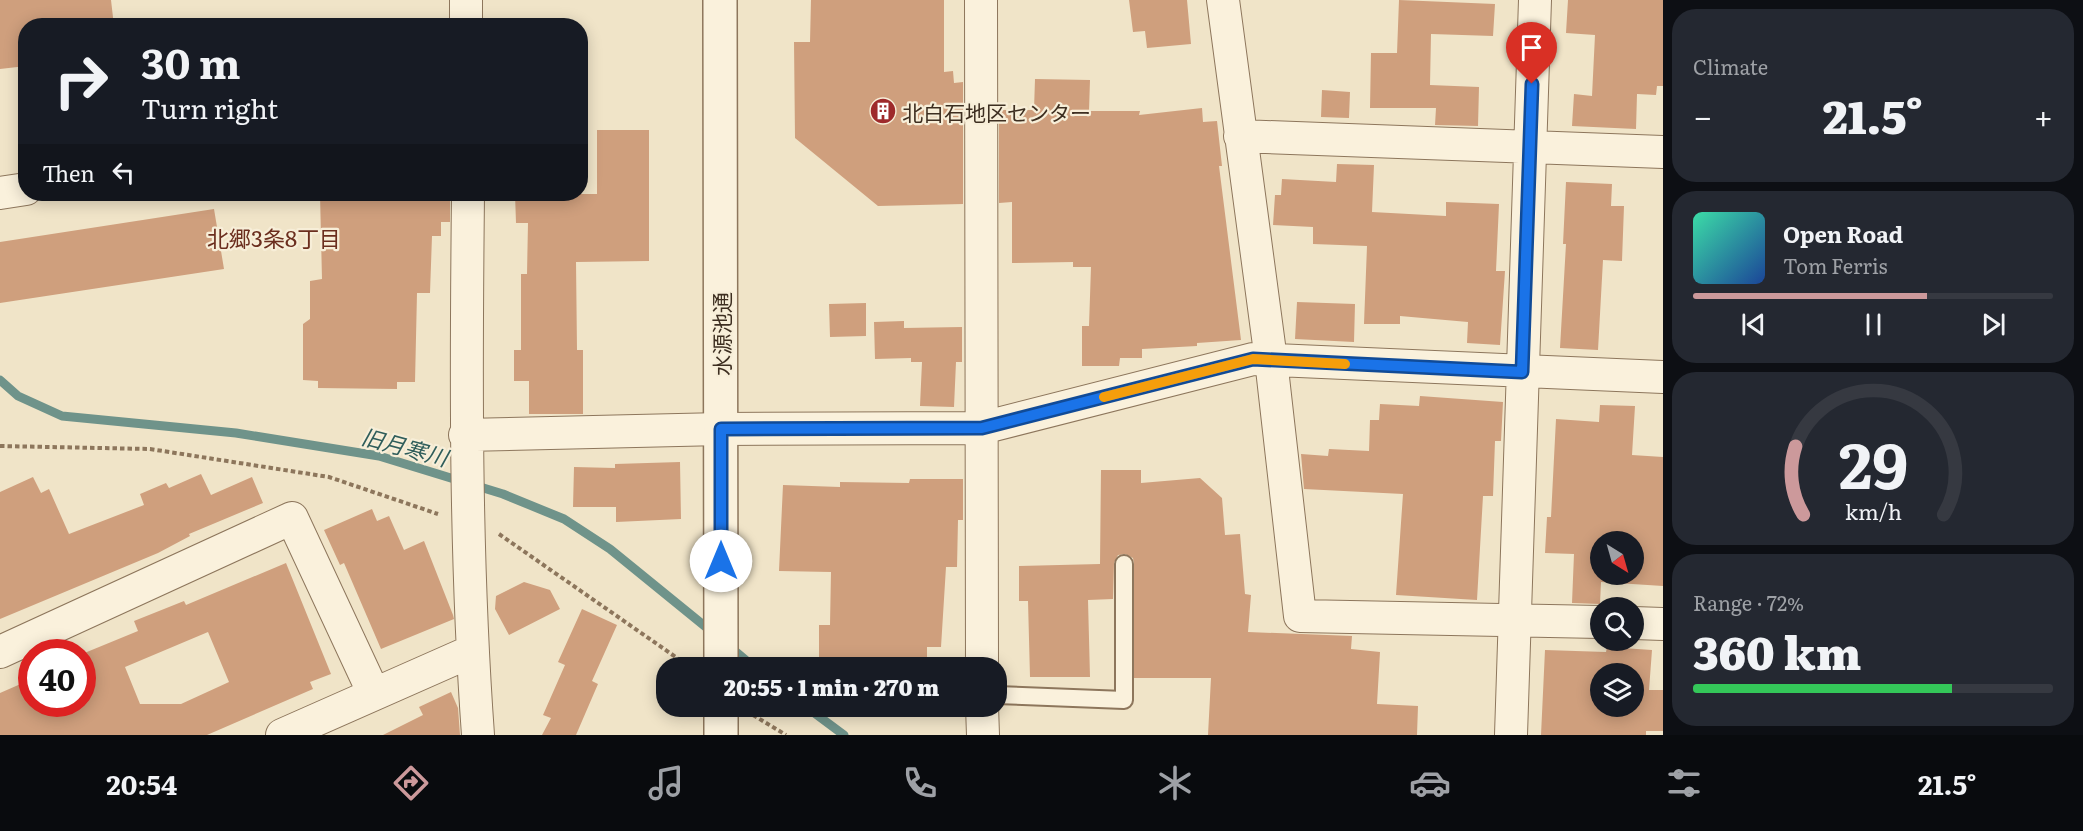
<!DOCTYPE html>
<meta charset="utf-8">
<style>
:root{--surface:#171b24;--page:#242831;--text:#f1f3f6;--muted:#9ea1a6;--line:#363941;--accent:#cc999b}
body{margin:0;font-family:Literata,"Noto Sans JP",serif;background:var(--page);color:var(--text);height:100vh;display:flex;flex-direction:column;font-size:22px;white-space:nowrap}
*{box-sizing:border-box;margin:0}
p{font-size:20px;color:var(--muted)}
.icon{flex:none;width:33px;height:33px;fill:none;stroke:currentColor;stroke-width:2;stroke-linecap:round;stroke-linejoin:round}
.map{position:relative;flex:1;overflow:hidden}
.details{display:flex;flex-direction:column;gap:9px;padding:9px;background:#0d0f14;width:420px}
.details>*{flex:none}
.hud{position:absolute;left:18px;top:18px;width:570px;height:183px;border-radius:24px;box-shadow:0 3px 15px #0003;background:#171b24;color:var(--text);overflow:hidden}
.needle{width:39px;rotate:143deg}
.fabs{position:absolute;left:1590px;top:531px;display:grid;gap:12px}
.fabs a{display:grid;place-items:center;width:54px;height:54px;border-radius:50%;background:var(--surface);box-shadow:0 3px 15px #0003;font-size:30px}
.speed{position:absolute;left:18px;top:639px;display:flex;gap:12px;font-size:30px;font-weight:700;text-align:center}
.speed>*{display:grid;place-content:center;width:78px;height:78px;border-radius:50%;background:var(--surface);box-shadow:0 3px 15px #0003;line-height:1}
.speed .limit{border:9px solid #d22;background:#fff;color:#111}
.pin{position:absolute;display:grid;place-items:center;width:51px;height:51px;color:#fff;margin:-62px -26px;border-radius:50% 50% 50% 0;rotate:-45deg;box-shadow:0 0 6px #0007}
.pin .icon{rotate:45deg}
.me{position:absolute;width:66px;margin:-33px;rotate:0deg;stroke-linejoin:round;filter:drop-shadow(0 0 4px #0008)}
.turn{display:flex;align-items:center;gap:21px;height:126px;padding:0 24px;font-size:27px}
.turn .icon{width:78px;height:78px;stroke-width:2.5}
.turn b{display:block;font-size:42px;line-height:51px}
.then{display:flex;align-items:center;height:57px;padding:0 24px;background:#0003;gap:12px;font-size:22px}
.big{font-size:45px;font-weight:800;line-height:1.1}
.details .tile{flex:1;display:flex;flex-direction:column;justify-content:center;gap:9px;min-width:0;padding:0 21px;border-radius:24px;background:var(--page)}
.details .dial{align-items:center;gap:0}
.dial svg{height:156px;overflow:visible;fill:none;stroke:var(--line);stroke-width:7;stroke-linecap:round;text-anchor:middle}
.dial text{fill:var(--text);stroke:none}
.song{display:flex;align-items:center;gap:18px}
.cover{width:72px;height:72px;border-radius:9px;background:linear-gradient(135deg,hsl(160 70% 55%),hsl(220 70% 35%))}
.played{height:6px;border-radius:3px;background:linear-gradient(90deg,var(--accent) 65%,var(--line) 65%)}
.keys{display:flex;justify-content:space-around;direction:ltr}
.heat{display:flex;justify-content:space-between;align-items:center;font-size:33px;direction:ltr}
.charge{height:9px;border-radius:4px;background:linear-gradient(90deg,#34c759 72%,var(--line) 0)}
.trip{position:absolute;left:656px;top:657px;width:351px;height:60px;border-radius:24px;background:var(--surface);box-shadow:0 3px 15px #0003;font-weight:800;line-height:60px;text-align:center}
.tabs{display:flex;height:96px;justify-content:space-around;align-items:center;background:#090b0e;color:var(--muted)}
.tabs .icon{width:42px;height:42px}
.tabs .selected{color:var(--accent)}
.tabs b{font-size:27px;color:var(--text)}
main{display:flex;flex:1;min-height:0}
.map>svg:first-child{display:block}
</style>
<main>
<div class="map">
<svg width="1663" height="735" viewBox="0 0 1663 735">
<rect width="100%" height="100%" fill="#f0e4c8"/>
<g fill="none" stroke-linecap="round" stroke-linejoin="round">
<path stroke="#6f938a" stroke-width="9" d="M0,380L18,396L62,416L236,433L379,456L503,494L564,519L610,549L712,632
M730,647L755,668
M805,706L844,735"/>
</g>
<path fill="#cf9f7d" fill-rule="evenodd" d="M0,0H111L114,26H26V66L0,69Z
M811,0H944V72L953,71L954,83L963,82V204L878,206L795,138L794,42H810Z
M1129,0H1187L1191,44L1147,48L1145,31L1133,32Z
M1399,0L1495,4L1493,36L1431,34L1430,85L1479,87L1478,126L1435,125L1436,108H1370L1371,53H1397Z
M1568,0H1663V86H1657L1656,95L1637,94L1636,129L1572,126L1574,94L1592,96L1595,35L1566,33Z
M1035,79L1090,80L1089,111H1140L1139,115L1202,108L1203,122L1217,121L1222,166H1219L1241,340L1197,343V346L1142,349V358H1120L1119,366H1082V326H1089L1091,267H1073V262L1012,263V202L999,203V110H1034Z
M1322,90L1350,92L1349,118L1321,117Z
M597,130H649V261L576,262L577,350H583V414H529V381H514V350H521V274H527L528,223H516L515,194H597Z
M1337,164L1374,165L1372,212L1446,216V202L1499,204L1496,271H1505L1500,345L1467,343L1468,322L1400,316V324H1364L1367,246L1313,244V227L1273,225L1275,195H1281L1282,179L1336,182Z
M1566,182L1612,184L1611,206H1624L1622,261L1603,260L1598,350L1560,348L1566,244H1563Z
M320,194H450V222H441V236H432L430,293H417L415,382H397V389L318,388V381L303,380V324L310,319V281L322,279Z
M214,209L224,269L0,303V242Z
M1297,302L1355,304L1354,342L1295,339Z
M866,303V336L830,337L829,304Z
M904,321V328L962,327V362H956L954,407L920,406L922,362H911V358L875,359L874,322Z
M1420,396L1503,402L1501,441H1495L1493,496H1483L1477,600L1396,595L1403,494L1304,489L1301,454L1328,456L1329,449L1369,451L1370,420H1379L1380,404L1419,406Z
M1600,405L1635,406L1632,455L1663,457V586L1601,582L1600,604L1572,603L1574,554L1545,553L1547,517H1551L1556,419L1599,422ZM1600,542H1634V574H1600Z
M680,462L681,519L616,522V507H573L574,467L615,468V464Z
M1101,470H1141V483L1200,478L1222,498L1225,535L1240,534L1245,594L1251,595L1248,632L1352,636L1351,649L1380,652L1377,704L1418,706L1417,735H1208L1211,678H1134V564L1133,558L1125,554L1118,555L1114,563L1113,599L1088,600L1090,677H1030L1028,601H1019V566L1100,564Z
M201,474L211,495L252,477L263,503L189,534L190,536L158,553L0,619V492L33,477L41,493L49,489L69,534L144,505L140,494L166,483L169,488Z
M910,479H963V520H958L957,567H946L941,647H927V668H819V625H830L831,572L779,571L783,485L840,487V482L909,483Z
M372,509L377,521L389,516L404,550L424,541L453,615L454,619L381,649L344,563L340,565L324,530Z
M286,563L331,674L310,682L313,689L207,735H0V693L32,679V704H82V654L138,631L134,621L184,601L186,605ZM208,632L229,682L181,704H140L125,667Z
M524,582L550,590L560,609L509,635L495,609L496,596Z
M582,609L617,625L592,681L598,684L576,735H542L551,718L543,715L565,665L558,662Z
M1607,647L1652,650L1649,690H1663V731H1646V735H1541L1545,650L1606,652ZM1600,674H1634V706H1600Z
M451,692L458,708L460,735H383L423,715L419,707Z"/>
<g fill="none" stroke-linecap="round" stroke-linejoin="round">
<defs>
<path id="service" d="M996,695L1124,700V564"/>
<path id="minor" d="M466,0V26
M981,0L982,668
M1223,0L1271,360L1300,616L1600,622
M1240,136L1663,152
M0,193L26,189
M468,194C466,374 465,555 478,735
M465,435L721,429L982,428L1253,359L1663,377
M1634,623L1663,624
M0,652L292,518L374,694
M982,706L983,735
M282,735L472,651
M1511,735L1535,0"/>
<path id="tertiary" d="M720,0L721,668
M721,735V706"/>
</defs>
<use href="#service" stroke="#8d765c" stroke-width="20"/>
<use href="#minor" stroke="#8d765c" stroke-width="34"/>
<use href="#tertiary" stroke="#8d765c" stroke-width="36"/>
<path stroke="#8d765c" stroke-width="4" stroke-dasharray="4.5 3" stroke-linecap="butt" d="M0,446L150,449L329,477L438,514
M499,534L690,667
M753,715L786,735"/>
<use href="#service" stroke="#faf1dc" stroke-width="16"/>
<use href="#minor" stroke="#faf1dc" stroke-width="32"/>
<use href="#tertiary" stroke="#faf1dc" stroke-width="33"/>
</g>
<g fill="none" stroke-linecap="round" stroke-linejoin="round">
<defs>
<path id="route" d="M721,561V429L982,428L1253,359L1522,372L1532,84"/>
</defs>
<use href="#route" stroke="#114b97" stroke-width="15"/>
<use href="#route" stroke="#1a73e8" stroke-width="10"/>
<path stroke="#f59e0b" stroke-width="10" d="M1104,397L1253,359L1345,364"/>
</g>
<defs>
<symbol id="building-disc" viewBox="-11 -11 22 22"><circle r="9.5" fill="#9e2a2b" stroke="#f7eed8"/><path d="M-4-6H4V6H1V3H-1V6H-4ZM-2.5-4.3h1.7v1.8h-1.7ZM.8-4.3h1.7v1.8H.8ZM-2.5-1h1.7V.8h-1.7ZM.8-1h1.7V.8H.8Z" fill="#fff"/></symbol>
</defs>
<g fill-rule="evenodd">
<use href="#building-disc" x="868" y="96" width="30" height="30"/>
</g>
<g text-anchor="middle" dominant-baseline="central" stroke-width="4.5" stroke-linejoin="round" paint-order="stroke">
<g font-size="21" fill="#3d2e20" stroke="#f7eed8" text-anchor="start">
<text x="902" y="111">北白石地区センター</text>
</g>
<g font-size="21" fill="#3d2e20" stroke="#f7eed8">
<text transform="translate(720 334) rotate(-90)">水源池通</text>
</g>
<g font-size="22" fill="#6b2e1e" stroke="#f7eed8">
<text x="274" y="237">北郷3条8丁目</text>
</g>
<g font-size="22" font-style="italic" fill="#2f5d5a" stroke="#f7eed8">
<text transform="translate(405 446) rotate(15)">旧月寒川</text>
</g>
</g>
</svg>
<div class="fabs">
<a><svg class="needle" viewBox="-14 -14 28 28"><path d="M0-13l5 13h-10z" fill="#e53935"/><path d="M0 13l5-13h-10z" fill="#9ea1a6"/></svg></a>
<a><svg class="icon" aria-label="search" viewBox="0 0 24 24"><circle cx="10" cy="10" r="6"/><path d="M15 15l6 6"/></svg></a>
<a><svg class="icon" aria-label="layers" viewBox="0 0 24 24"><path d="M12 4l9 5-9 5-9-5zM3 14l9 5 9-5"/></svg></a>
</div>
<div class="speed"><div class="limit">40</div></div>
<div class="pin" style="left:1532px;top:84px;background:#d93025"><svg class="icon" aria-label="arrive" viewBox="0 0 24 24"><path d="M6 21V4h12l-3 4 3 4H6"/></svg></div>
<svg class="me" style="left:721px;top:561px" viewBox="-20 -20 40 40"><circle r="19" fill="#fff"/><path d="M0-13L10 11 0 6-10 11z" fill="#1a73e8"/></svg>
<div class="trip">20:55 · 1 min · 270 m</div>
<div class="hud">
<div class="turn"><svg class="icon" aria-label="right" viewBox="0 0 24 24"><path d="M7 20v-9h11M14 6l5 5-5 5"/></svg><div><b>30 m</b>Turn right</div></div>
<div class="then">Then<svg class="icon" aria-label="left" viewBox="0 0 24 24"><path d="M17 20v-9H6M10 6l-5 5 5 5"/></svg></div>
</div>
</div>
<section class="details">
<div class="tile"><p>Climate</p>
<div class="heat"><a>−</a><b class="big">21.5°</b><a>+</a></div>
</div>
<div class="tile">
<div class="song"><i class="cover"></i><div><b>Open Road</b><p>Tom Ferris</p></div></div>
<div class="played"></div>
<div class="keys"><svg class="icon" aria-label="previous" viewBox="0 0 24 24"><path d="M18 5L8 12l10 7zM5 5v14"/></svg><svg class="icon" aria-label="pause" viewBox="0 0 24 24"><path d="M8 5v14M16 5v14"/></svg><svg class="icon" aria-label="next" viewBox="0 0 24 24"><path d="M6 5l10 7-10 7zM19 5v14"/></svg></div>
</div>
<div class="tile dial"><svg viewBox="0 0 100 80">
<path d="M14 69A42 42 0 1 1 86 69"/>
<path d="M14 69A42 42 0 0 1 10 34" stroke="#cc999b"/>
<text x="50" y="56" font-size="32" font-weight="700">29</text>
<text x="50" y="72" font-size="11">km/h</text>
</svg></div>
<div class="tile"><p>Range · 72%</p><b class="big">360 km</b><div class="charge"></div></div>
</section>
</main>
<nav class="tabs">
<b>20:54</b>
<svg class="icon selected" aria-label="directions" viewBox="0 0 24 24"><path d="M12 3l9 9-9 9-9-9zM9 14v-3h6M13 9l2 2-2 2"/></svg>
<svg class="icon" aria-label="music" viewBox="0 0 24 24"><path d="M9 18V5l10-2v13"/><circle cx="6" cy="18" r="3"/><circle cx="16" cy="16" r="3"/></svg>
<svg class="icon" aria-label="phone" viewBox="0 0 24 24"><path d="M5 4h4l2 5-3 2q2 4 5 5l2-3 5 2v4C11 20 4 13 5 4z"/></svg>
<svg class="icon" aria-label="climate" viewBox="0 0 24 24"><path d="M12 3v18M4 7l16 10M4 17L20 7"/></svg>
<svg class="icon" aria-label="car" viewBox="0 0 24 24"><path d="M5 17H2v-5l4-1 3-4h7l3 4 3 1v5h-3M9 17h6M6 11h13"/><circle cx="7" cy="17" r="2"/><circle cx="17" cy="17" r="2"/></svg>
<svg class="icon" aria-label="filters" viewBox="0 0 24 24"><path d="M4 7h16M4 17h16"/><circle cx="9" cy="7" r="2"/><circle cx="15" cy="17" r="2"/></svg>
<b>21.5°</b>
</nav>
